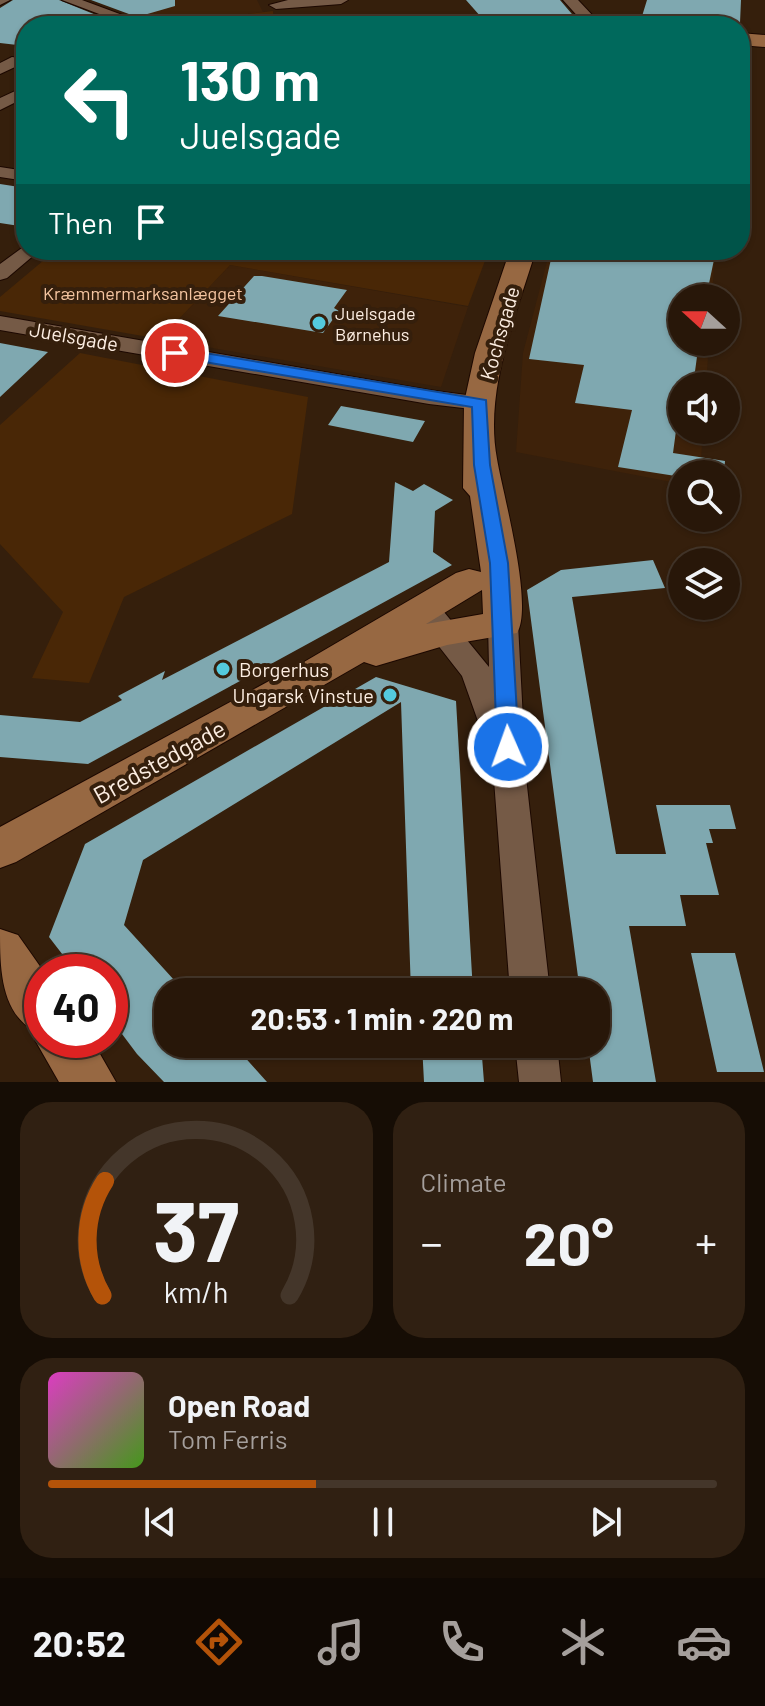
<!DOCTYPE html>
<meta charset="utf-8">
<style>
:root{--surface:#281709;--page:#302012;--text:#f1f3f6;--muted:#a59f9c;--line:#44362a;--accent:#b45309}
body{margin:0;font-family:Barlow,sans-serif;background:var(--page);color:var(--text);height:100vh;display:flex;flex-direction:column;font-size:30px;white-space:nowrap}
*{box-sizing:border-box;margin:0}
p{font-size:26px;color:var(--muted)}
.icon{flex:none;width:44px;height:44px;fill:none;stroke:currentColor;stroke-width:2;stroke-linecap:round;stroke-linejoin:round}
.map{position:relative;height:1082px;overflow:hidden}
.panel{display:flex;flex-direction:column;gap:20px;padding:20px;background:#160d05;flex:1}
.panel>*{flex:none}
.guide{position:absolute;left:16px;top:16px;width:734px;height:244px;border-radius:32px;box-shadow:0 2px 6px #0004,0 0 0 2px var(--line);background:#00695c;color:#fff;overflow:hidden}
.needle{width:52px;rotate:291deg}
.fabs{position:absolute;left:668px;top:284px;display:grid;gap:16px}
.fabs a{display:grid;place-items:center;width:72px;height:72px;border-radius:50%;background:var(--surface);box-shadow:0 2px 6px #0004,0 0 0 2px var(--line);font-size:40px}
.speed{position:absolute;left:24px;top:954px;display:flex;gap:16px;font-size:40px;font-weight:700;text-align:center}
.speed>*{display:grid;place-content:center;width:104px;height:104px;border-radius:50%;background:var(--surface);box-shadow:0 2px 6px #0004,0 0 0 2px var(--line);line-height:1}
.speed .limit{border:12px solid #d22;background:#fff;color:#111}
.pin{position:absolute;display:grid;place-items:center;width:68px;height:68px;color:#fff;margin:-34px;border:4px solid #fff;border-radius:50%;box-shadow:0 2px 8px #0007}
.me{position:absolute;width:88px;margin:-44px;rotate:358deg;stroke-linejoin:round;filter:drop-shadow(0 0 6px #0008)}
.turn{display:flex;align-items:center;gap:28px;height:168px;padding:0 32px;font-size:36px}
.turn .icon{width:104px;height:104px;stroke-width:2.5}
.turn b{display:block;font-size:56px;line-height:68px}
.then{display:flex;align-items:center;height:76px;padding:0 32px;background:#0003;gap:16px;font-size:30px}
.big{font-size:60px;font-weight:700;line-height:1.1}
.panel .tile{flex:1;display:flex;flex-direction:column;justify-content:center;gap:12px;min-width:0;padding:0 28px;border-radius:32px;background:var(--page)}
.panel .dial{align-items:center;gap:0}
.dial svg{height:208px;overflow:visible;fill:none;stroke:var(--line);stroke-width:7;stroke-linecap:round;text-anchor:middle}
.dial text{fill:var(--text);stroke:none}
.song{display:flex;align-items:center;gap:24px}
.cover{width:96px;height:96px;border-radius:12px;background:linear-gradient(135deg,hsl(310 70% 55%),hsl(100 70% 35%))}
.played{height:8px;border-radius:4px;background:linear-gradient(90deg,var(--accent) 40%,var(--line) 40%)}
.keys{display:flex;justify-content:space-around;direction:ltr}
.heat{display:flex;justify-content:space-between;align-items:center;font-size:44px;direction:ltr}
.panel .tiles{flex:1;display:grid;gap:20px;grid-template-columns:1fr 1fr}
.tile:last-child{grid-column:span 2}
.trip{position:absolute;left:154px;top:978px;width:456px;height:80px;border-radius:32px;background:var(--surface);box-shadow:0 2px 6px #0004,0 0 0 2px var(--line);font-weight:700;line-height:80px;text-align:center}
.dock{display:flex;height:128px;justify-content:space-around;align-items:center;background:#100904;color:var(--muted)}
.dock .icon{width:56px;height:56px}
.dock .active{color:var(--accent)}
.dock b{font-size:36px;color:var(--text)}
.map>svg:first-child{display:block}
</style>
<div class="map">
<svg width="765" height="1082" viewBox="0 0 765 1082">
<rect width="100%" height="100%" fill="#351f0c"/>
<path fill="#3e220a" d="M122,0H257L263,12L168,24L106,5Z
M550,250H715L712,298H682V342H709L706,386H682V430H703L700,474H682V484L516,452L523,353Z
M230,265L468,307L441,387L160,339Z"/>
<path fill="#492706" d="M273,11L274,26L163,25L168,24Z
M56,250H489L468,306L230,265L160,339L0,311V297Z
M80,353L308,397L292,514L124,597L89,683L32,678L63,612L0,544V425Z"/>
<path fill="#7fa8b0" d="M13,0H59L116,23L26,26V46L0,43V8Z
M91,0H175V6L137,17Z
M466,0H560L577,20L567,26H489Z
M647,0H741L740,23H734L733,26H639Z
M0,184L26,188V227L0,223Z
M553,250H716L706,298H682V342H699L693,386H682L673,453L725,461L724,474H682V477L618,467L632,410L575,403L584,365L529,359Z
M254,276H262L347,290L334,308L339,311L323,333L218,316Z
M0,343L48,352L0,397Z
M341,406L425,421L413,442L328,425Z
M395,482L413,491L424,484L453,500L435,511L433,552L452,565L88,764L0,757V715L80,722L122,700L118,696L165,671L162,680L389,562Z
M653,560L665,588L572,597L616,854H666L656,805H730L736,829H709L713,843H706L719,895H680L686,926H629L656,1082H593L588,1044H596V992H580L527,590L561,570Z
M376,677L456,701L473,992H411L401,702L143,860L124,925L185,992H168V1044H233L267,1082H164L137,1054L110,1018V972H76L49,937L85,844Z
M691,953H735L764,1072H717Z
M422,1044H481L484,1082H424Z"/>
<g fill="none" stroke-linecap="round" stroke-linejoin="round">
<defs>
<path id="minor" d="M0,0H10L0,5Z
M62,0H82L152,26H131Z
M348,0L341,4L276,9L269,5L288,0Z
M563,0H578L594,17L597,26H583L582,21Z
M12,57L26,59V69L15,67L0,74V63Z
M26,86V97L0,110V98Z
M0,167L26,171V181L0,177Z
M26,245V250H40L7,278L0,280V264Z
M0,316L429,390L489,398L492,403L489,408L480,410L429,404L0,330Z
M424,598L435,601L489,667L488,624L492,617L503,614L514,617L518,624L526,777L550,992H510L491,740L484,738L462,676L409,608L413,601Z
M515,1044H557L561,1082H519Z"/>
<path id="major" d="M740,33L765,35V47L740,45Z
M510,250H536C516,315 484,390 497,459C503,494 534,606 517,633L447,645L376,666L364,662L16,862L0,868V827L304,662L456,573L469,569L481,572L470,496L463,488L464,403L475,353ZM482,590L483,614L426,624Z
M0,929L18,935L44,972L42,1040H92L116,1082H59L35,1040L39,1033C0,1016 0,968 0,929Z"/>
</defs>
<use href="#minor" stroke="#1c0800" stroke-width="2"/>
<use href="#major" stroke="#1c0800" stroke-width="2"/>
<use href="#minor" fill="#755a46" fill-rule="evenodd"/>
<use href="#major" fill="#976842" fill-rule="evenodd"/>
</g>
<path fill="#1a73e8" stroke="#114b97" stroke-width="2" d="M175,348L486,400L490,465L508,563L519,747L515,752H500L497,747L490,563L474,465L472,407L169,356L167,353Z"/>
<g fill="#54cadd" stroke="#351f0c" stroke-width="3">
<circle cx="319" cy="323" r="8"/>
<circle cx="223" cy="669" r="8"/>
<circle cx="390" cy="695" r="8"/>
</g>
<g text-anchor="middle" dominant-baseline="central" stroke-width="8" stroke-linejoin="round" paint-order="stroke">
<g font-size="18" fill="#f5c5a1" stroke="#351f0c">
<text x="143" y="293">Kræmmermarksanlægget</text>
</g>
<g font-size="18" fill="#fdeee2" stroke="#351f0c" text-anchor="start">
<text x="335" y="313">Juelsgade<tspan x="335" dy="21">Børnehus</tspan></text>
</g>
<g font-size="20" fill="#fdeee2" stroke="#351f0c">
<text transform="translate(499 333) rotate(-74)">Kochsgade</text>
<text transform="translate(74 336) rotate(10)">Juelsgade</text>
</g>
<g font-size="20" fill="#fdeee2" stroke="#351f0c" text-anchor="start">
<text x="239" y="669">Borgerhus</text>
<text x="374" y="695" text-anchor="end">Ungarsk Vinstue</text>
</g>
<g font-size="24" fill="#fdeee2" stroke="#351f0c">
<text transform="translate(159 761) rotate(-29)">Bredstedgade</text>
</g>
</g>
</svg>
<div class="fabs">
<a><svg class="needle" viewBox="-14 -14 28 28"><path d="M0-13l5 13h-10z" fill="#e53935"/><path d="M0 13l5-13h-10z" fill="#a59f9c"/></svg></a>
<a><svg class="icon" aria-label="sound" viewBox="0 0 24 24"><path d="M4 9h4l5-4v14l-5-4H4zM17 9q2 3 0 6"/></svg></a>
<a><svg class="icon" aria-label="search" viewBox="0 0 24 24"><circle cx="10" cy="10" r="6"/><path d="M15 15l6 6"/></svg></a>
<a><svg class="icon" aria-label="layers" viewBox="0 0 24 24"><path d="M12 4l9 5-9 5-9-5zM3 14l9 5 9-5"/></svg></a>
</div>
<div class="speed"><div class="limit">40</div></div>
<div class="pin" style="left:175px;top:353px;background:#d93025"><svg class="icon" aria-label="arrive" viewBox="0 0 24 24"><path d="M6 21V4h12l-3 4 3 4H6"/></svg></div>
<svg class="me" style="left:508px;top:747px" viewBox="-20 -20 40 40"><circle r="17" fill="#1a73e8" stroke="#fff" stroke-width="3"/><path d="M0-11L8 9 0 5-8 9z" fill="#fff"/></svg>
<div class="trip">20:53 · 1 min · 220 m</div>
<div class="guide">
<div class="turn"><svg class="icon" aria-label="left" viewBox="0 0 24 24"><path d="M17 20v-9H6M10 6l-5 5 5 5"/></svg><div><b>130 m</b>Juelsgade</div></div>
<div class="then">Then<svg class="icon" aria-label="arrive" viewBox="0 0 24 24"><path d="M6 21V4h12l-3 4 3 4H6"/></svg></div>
</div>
</div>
<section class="panel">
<div class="tiles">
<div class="tile dial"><svg viewBox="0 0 100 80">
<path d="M14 69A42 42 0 1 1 86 69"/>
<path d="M14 69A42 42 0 0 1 15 25" stroke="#b45309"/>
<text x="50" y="56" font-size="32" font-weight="700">37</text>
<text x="50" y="72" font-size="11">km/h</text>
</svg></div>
<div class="tile"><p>Climate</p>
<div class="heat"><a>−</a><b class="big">20°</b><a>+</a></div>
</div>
<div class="tile">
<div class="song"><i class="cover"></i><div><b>Open Road</b><p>Tom Ferris</p></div></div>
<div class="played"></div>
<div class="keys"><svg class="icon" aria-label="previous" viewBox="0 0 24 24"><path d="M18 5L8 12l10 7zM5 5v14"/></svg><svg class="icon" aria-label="pause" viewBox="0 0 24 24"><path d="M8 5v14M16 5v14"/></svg><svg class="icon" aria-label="next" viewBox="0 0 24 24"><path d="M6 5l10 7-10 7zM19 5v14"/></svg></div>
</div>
</div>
</section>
<nav class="dock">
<b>20:52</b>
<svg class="icon active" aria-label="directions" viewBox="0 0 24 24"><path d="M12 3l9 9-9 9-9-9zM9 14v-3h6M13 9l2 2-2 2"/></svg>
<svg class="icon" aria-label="music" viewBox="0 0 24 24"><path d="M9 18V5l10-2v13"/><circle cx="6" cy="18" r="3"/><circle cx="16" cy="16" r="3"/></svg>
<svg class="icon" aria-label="phone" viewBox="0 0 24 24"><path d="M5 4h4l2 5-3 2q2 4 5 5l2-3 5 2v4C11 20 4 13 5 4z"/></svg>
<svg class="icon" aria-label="climate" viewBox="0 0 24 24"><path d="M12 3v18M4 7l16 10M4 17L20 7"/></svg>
<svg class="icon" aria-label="car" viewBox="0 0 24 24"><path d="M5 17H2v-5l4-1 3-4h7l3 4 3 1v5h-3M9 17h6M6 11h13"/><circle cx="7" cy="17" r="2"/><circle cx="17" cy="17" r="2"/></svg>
</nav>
